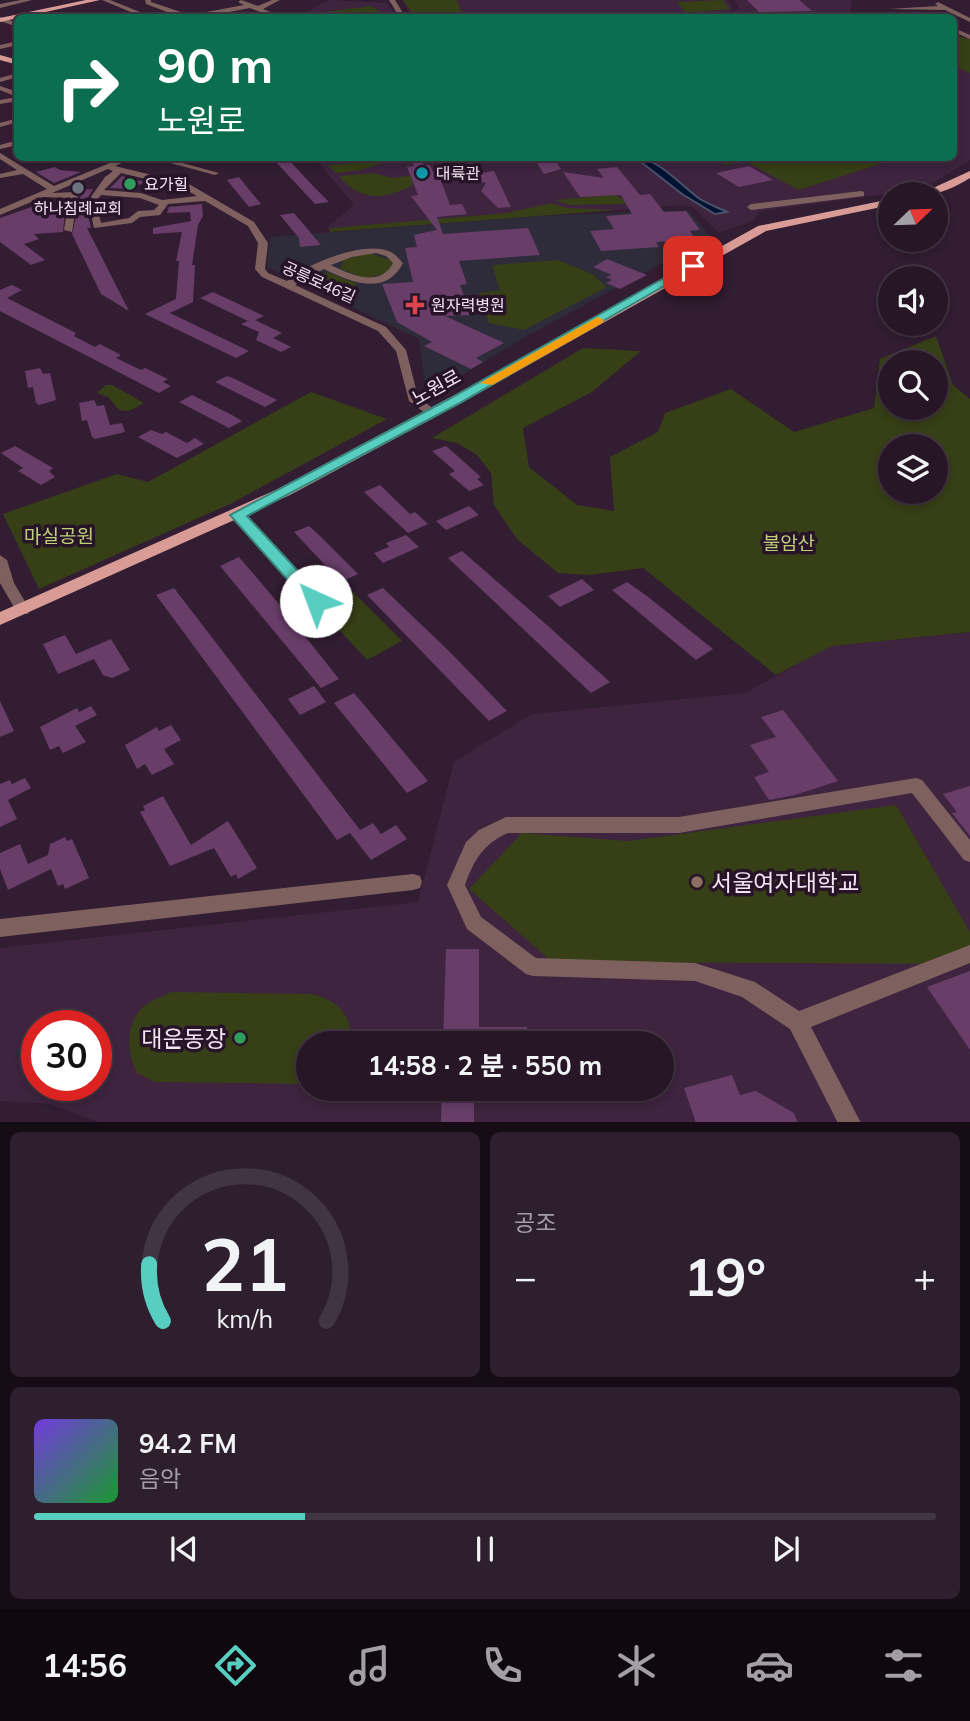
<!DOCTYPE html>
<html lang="ko">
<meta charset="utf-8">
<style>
:root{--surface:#261626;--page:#2e1f2e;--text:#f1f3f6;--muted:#a49fa7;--line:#423543;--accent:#58cec0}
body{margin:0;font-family:Mulish,"Noto Sans KR",sans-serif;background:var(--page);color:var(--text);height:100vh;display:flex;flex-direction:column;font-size:26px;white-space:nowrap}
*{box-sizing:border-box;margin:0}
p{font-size:23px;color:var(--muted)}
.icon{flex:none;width:38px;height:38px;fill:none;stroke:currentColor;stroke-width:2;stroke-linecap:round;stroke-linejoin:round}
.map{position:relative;height:1122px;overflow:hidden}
.panel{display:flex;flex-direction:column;gap:10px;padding:10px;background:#150c15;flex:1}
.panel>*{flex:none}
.top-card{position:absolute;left:14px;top:14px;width:943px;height:147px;border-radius:10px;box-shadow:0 4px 10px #0003,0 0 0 2px var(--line);background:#0b6e4f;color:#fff;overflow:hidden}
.needle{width:46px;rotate:67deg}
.tools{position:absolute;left:878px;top:182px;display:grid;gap:14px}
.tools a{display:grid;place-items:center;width:70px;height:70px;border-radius:50%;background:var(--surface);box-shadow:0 4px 10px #0003,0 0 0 2px var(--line);font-size:35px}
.speed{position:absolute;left:21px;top:1010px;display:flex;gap:14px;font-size:35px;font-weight:700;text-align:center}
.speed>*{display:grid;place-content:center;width:91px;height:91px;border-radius:50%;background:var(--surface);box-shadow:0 4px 10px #0003,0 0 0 2px var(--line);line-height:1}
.speed .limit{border:10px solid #d22;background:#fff;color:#111}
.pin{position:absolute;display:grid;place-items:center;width:60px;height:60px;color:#fff;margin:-30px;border-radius:14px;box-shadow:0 4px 10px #0006}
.me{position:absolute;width:77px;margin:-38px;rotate:317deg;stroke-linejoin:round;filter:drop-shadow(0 0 5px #0008)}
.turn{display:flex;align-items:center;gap:24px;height:147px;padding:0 28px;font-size:32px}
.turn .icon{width:91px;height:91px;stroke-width:2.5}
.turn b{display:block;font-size:49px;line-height:60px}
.big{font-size:52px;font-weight:700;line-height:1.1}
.panel .widget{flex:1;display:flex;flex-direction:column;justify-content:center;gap:10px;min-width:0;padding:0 24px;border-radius:10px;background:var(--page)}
.panel .dial{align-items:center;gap:0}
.dial svg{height:182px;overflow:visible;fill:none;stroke:var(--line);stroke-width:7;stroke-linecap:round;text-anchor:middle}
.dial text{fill:var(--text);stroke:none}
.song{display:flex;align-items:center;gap:21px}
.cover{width:84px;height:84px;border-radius:10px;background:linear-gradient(135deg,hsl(260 70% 55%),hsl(130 70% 35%))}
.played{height:7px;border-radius:4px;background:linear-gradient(90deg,var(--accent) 30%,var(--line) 30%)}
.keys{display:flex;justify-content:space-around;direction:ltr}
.heat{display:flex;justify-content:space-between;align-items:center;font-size:38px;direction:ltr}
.panel .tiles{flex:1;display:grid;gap:10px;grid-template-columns:1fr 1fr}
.widget:last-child{grid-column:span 2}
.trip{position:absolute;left:296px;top:1031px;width:378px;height:70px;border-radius:35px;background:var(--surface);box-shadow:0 4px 10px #0003,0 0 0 2px var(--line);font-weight:700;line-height:70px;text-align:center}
.tab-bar{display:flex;height:112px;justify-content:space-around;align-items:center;background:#0f090f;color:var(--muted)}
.tab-bar .icon{width:49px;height:49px}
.tab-bar .current{color:var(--accent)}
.tab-bar b{font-size:32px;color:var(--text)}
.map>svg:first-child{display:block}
</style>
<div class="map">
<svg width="970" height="1123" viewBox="0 0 970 1123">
<rect width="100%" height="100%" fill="#321d32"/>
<path fill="#3e243f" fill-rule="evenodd" d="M328,0L387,3L397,17L297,18Z
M402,0H727L733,9L729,12L740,9L734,0H852L850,16L854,17L636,18V15L631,18H412Z
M954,42L970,45V160L933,183L908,191L768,210L759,212L754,220L719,233L693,207L683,205L362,229L329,231L327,227L354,205L315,158H954Z
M970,632V1122H98L50,1104L0,1101V948L418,902L454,762L532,714L745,693L831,646ZM37,1026H96V1085H37ZM308,1043H662V1088H308Z"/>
<path fill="#2e2b3b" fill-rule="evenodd" d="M688,210L711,237L525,337L451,382L426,391L419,339L267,267L270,237L541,216ZM492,265L524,330L479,293L501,290Z"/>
<path fill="#373f16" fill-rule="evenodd" d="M403,0H457L463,17H415Z
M723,0L730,9L686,13L677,2Z
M371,6L387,16L314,18L310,14Z
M954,35L970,39V73L954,66Z
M353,158H372L366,162L376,158H392C373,168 359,171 336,173L327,165L354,163Z
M714,158H881L886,162L799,190L745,161L726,165Z
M373,173L393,178L415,175L417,179L412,180L413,185C385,200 360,202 339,176Z
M615,195L632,204L570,205L555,200Z
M552,203L567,208L617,210L329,232L331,228L507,213Z
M370,253L393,261L391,273L365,278L340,269L344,259Z
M558,260L592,274L607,287L524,330L489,323L479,293L500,290L492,265Z
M327,272L356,283V285L333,296L305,285L304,282Z
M936,336L953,385L970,399V632L832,646L776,675L643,568L589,575L558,573L517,539L494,505L491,473L477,455L457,443L432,438L583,348L641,351L592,392L523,428L529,467L577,505L614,511L610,457L658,432L665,413L731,389L794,432L874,408L880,359ZM891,362H936V408H891ZM891,446H936V492H891Z
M106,385H112L144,403L129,411L119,410L108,397L97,393Z
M311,392L387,419L230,504L39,589L3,514L117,474L148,482Z
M351,590L402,641L367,660L317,606Z
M896,805L970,932V964L552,962L469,889L522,833L628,841Z
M171,992L311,994C336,999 355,1015 349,1043H308V1084L155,1082L137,1073C127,1053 125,1027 141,1009C148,1001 162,997 171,992Z"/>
<path fill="#001231" stroke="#49516b" stroke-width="2" d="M636,158C656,157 681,185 697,197C705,203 717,207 727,212L715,214L682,194Z"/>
<path fill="#683e69" d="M747,0H799L812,11L759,12Z
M287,158L313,186L329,202L315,204L274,160Z
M411,158H420L424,165H430L436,178H440L450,205L462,204L467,214L437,217L443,234L528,228L540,255L459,261L467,284L460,285L471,315L445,316L504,343L476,358L483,362L471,369L424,346L432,342L397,322L382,284L413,282L405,248L417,247L414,235L437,230L411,196L418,195L407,167L414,166Z
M454,158H474L482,173L494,171L511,207L498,208L481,191L486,183L463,177Z
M534,158H554L561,169L544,174Z
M749,166L773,180L739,187L716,173Z
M55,167L60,170L81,172L54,183L36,172Z
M617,167L640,195L650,194L664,212L686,211L700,230L690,231L696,240L656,242L659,247L601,251L590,231L614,229L606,216L632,214L621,195L580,197L563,172L604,178L597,169Z
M122,176L145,182L130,189L110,188Z
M239,177L251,192L261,204L249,207L227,180Z
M93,189L85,202L91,228H87L129,311L101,294L72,234L81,195L76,190Z
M63,200L66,201L63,232L34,234L39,239L24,244L45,260L31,265L0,242V218L46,202L61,210Z
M202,204L203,216L198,225L192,265H195L193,302L170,313L249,351L236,358L145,314L176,299L179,261H176L182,232L153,234V228L191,221L190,212L167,213L169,207Z
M294,213L321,245L300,247L299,238L280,215Z
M607,259L647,275L620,289L606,283L612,280L606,277L612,275L593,267Z
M12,285L22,290L7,298L76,333L74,336L95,347L100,344L121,355L116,358L141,370L145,368L168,379L163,382L171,386L159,393L0,311V290Z
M213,292L264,316L255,320L282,333L273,338L291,347L281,352L256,340L259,332L241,324L248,321L200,298Z
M40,368L43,374L50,373L56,400L39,405L36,403L33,387L28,388L25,371Z
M227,376L235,379L277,400L265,407L215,382Z
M192,395L232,415L242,421L229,428L179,402Z
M94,400L97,406L104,405L110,425L122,423L125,432L95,439L92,437L87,420L82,421L79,403Z
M151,430L162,434L166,432L187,443L195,438L204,444L177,458L138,437Z
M15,446L53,468L49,471L55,477L41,485L18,471L23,468L1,453Z
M446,446L481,477L477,479L484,485L469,491L449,474L455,471L432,451Z
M380,485L410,514L415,512L428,524L408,533L364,492Z
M469,506L479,515L446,530L436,521Z
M309,526L319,535L358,574L341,582L294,532Z
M406,535L419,547L383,563L374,553L389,547L386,543Z
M462,551L548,626L610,682L591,693L448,558Z
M239,557L285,611L339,679L321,688L220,566Z
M582,579L594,590L560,607L548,596Z
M627,582L647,596L713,649L696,660L612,590Z
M174,588L360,830L373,823L381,834L396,825L407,839L371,860L350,833L337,840L156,595Z
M383,588L450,652L507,711L489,721L367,595Z
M65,635L76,654L111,639L130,670L112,678L103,675L94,659L58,674L43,644Z
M314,686L326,702L300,715L288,699Z
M354,693L428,781L407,793L334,703Z
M0,701L14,731L0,737Z
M91,706L97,715L75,726L86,742L63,753L59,746L50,750L40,727L77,708L79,712Z
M783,710L838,781L795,795L769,800L754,777L769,772L750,745L776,737L761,717Z
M171,725L181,740L164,749L174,764L152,775L145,764L137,769L125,745L157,727L159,731Z
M25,778L31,788L8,800L17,819L0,827V784L10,780L12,784Z
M970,786V836L952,813L957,812L943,794Z
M163,796L191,845L228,821L257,868L238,879L236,874L231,877L214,848L170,866L140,812L145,810L143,806Z
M65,837L67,841L72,839L89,878L65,889L63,884L58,886L51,869L8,890L0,869V853L20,844L28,864L48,855L50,844Z
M446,949H479V1027H527V1043H443Z
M970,971V1050L927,987Z
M732,1075L740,1095L756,1091L794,1113L798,1123H696L684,1088Z
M442,1088H474V1123H441Z"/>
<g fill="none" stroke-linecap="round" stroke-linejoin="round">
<path fill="#7e615e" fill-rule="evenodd" d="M21,0H32L0,8V4Z
M102,0H110L155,18H145Z
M145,0H151V2L190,15L244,5L238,2L241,0L258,6L272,0H280L263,9L285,18H275L250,8L198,18H183L146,4Z
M389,0H395L406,18H400Z
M938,2L970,18V22L945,10L889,9L938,6L935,4Z
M0,17L18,23V27L0,21Z
M954,28L970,35V39L954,32Z
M18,41V45L0,49V45Z
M18,73V77L0,82V78Z
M0,86L18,92V101L0,104V100L17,97L0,90Z
M18,118V122L0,127V123Z
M18,140V145L0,149V145Z
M0,153L54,186L122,158H132L115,166L189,184L254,222L268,243L265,269L268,273L287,281C307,264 365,239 391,252C395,254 399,259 403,263C386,297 350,282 324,269L295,285L386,327L406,350L418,397L439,413L437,416H429L409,401L396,351L378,331L262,277L255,269L258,243L248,226L205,201L168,204L160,215L140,217L132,223L94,228L88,201L105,177L113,171L108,169L52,193L74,192L78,195L72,232L64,230L69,198L43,197L0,215V209L47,189L23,174L0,178V174L17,170L0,159ZM121,173L183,188L197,196L162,200L141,193L104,190ZM101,195L140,198L159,205L154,210L138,211L129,218L101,223L96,201ZM376,253L386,256L393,263C380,288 351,275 331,265L352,257Z
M152,158H164L219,173L215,175Z
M861,191L864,192V196L751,210L747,207L751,204Z
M237,511L242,512L321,597L323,601L321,605H311L232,518L230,515L232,512Z
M0,555L7,560L14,583L30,610L28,614H18L0,583Z
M916,778L922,780L970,840V862L964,860L912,793L679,833H508C483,844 474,860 465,885L481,917L536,958L695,963L755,982L799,1011L970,945V963L811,1027L861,1123H838L790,1029L742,997L695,981L533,976L526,974L467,929L447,885L466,842L479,830L506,817H679Z
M413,874L420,876L422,882L420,888L413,890L0,937V919Z"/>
<path fill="#d89b95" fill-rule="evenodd" d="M86,0H100L0,22V18Z
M0,55L18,60V65L0,60Z
M970,171V178C953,188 940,195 920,194Z
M891,199V205L766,231L463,402L290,495L0,625V612L278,489L453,396L758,226Z"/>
</g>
<path fill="#58cec0" stroke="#39867d" stroke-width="2" d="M689,264L699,266L458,404L247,516L322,597V605H310L230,515L449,399Z"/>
<path fill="#f59e0b" d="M598,317L604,320L602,323L492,385L480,383Z"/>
<circle fill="#0f9aa8" stroke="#281428" stroke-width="2.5" cx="422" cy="173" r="7"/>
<g fill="#2e9e5b" stroke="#281428" stroke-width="2.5">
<circle cx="130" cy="184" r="7"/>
<circle cx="240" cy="1038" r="7"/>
</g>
<circle fill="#6b7280" stroke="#281428" stroke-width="2.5" cx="78" cy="188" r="7"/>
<path fill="#e0444e" stroke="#281428" stroke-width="2.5" d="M411.5 294.5h7v7h7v7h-7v7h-7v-7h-7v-7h7z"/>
<circle fill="#8d6e63" stroke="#281428" stroke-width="2.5" cx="697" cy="882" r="7"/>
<g text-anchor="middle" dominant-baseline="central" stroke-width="7" stroke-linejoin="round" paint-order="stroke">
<g font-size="16" fill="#f3e4f2" stroke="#281428" text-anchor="start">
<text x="436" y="173">대륙관</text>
<text x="144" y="184">요가힐</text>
<text x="78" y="208" text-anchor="middle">하나침례교회</text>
<text x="431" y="305">원자력병원</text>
</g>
<g font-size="16" fill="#f3e4f2" stroke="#281428">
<text transform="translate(319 282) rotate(24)">공릉로46길</text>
</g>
<g font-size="19" fill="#f3e4f2" stroke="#281428">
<text transform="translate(436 387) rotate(-29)">노원로</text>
</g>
<g font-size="19" fill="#bed178" stroke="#281428">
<text x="59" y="536">마실공원</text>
<text x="789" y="543">불암산</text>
</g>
<g font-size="23" fill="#f3e4f2" stroke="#281428" text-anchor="start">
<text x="711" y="882">서울여자대학교</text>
<text x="226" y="1038" text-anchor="end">대운동장</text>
</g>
</g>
</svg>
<div class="tools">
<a><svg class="needle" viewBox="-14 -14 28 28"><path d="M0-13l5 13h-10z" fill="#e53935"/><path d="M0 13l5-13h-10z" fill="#a49fa7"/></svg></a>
<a><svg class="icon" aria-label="sound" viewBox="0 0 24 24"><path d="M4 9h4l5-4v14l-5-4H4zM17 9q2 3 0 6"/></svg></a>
<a><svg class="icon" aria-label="search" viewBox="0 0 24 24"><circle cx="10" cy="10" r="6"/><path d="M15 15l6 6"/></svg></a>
<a><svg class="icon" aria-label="layers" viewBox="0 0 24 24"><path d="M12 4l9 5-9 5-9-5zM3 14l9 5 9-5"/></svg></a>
</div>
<div class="speed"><div class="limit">30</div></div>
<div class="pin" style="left:693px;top:266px;background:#d93025"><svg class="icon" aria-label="arrive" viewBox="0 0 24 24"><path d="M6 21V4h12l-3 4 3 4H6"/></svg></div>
<svg class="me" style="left:316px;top:601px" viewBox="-20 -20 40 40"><circle r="19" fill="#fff"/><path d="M0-13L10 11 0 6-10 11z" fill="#58cec0"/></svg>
<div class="trip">14:58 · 2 분 · 550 m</div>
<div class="top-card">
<div class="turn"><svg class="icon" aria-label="right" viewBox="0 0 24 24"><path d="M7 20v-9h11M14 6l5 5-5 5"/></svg><div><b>90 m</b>노원로</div></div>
</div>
</div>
<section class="panel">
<div class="tiles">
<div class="widget dial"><svg viewBox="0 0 100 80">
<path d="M14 69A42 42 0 1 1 86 69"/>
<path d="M14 69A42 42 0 0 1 8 44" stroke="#58cec0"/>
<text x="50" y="56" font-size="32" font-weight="700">21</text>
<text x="50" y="72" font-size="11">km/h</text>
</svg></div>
<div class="widget"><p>공조</p>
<div class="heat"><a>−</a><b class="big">19°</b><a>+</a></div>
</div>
<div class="widget">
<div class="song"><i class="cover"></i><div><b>94.2 FM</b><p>음악</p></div></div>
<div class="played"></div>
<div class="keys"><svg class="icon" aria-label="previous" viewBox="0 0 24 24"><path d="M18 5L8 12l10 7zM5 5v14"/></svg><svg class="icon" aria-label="pause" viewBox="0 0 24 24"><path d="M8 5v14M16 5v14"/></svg><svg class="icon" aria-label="next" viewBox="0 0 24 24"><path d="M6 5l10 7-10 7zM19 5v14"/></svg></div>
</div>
</div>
</section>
<nav class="tab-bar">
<b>14:56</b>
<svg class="icon current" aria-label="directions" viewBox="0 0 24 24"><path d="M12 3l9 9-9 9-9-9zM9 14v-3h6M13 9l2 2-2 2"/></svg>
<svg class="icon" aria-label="music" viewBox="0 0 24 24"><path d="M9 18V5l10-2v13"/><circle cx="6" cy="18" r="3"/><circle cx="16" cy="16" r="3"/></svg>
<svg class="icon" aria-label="phone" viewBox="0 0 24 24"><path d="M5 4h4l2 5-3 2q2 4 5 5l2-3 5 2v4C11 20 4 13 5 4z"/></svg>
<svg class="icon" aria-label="climate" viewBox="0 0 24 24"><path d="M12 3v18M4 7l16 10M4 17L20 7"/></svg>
<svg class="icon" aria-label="car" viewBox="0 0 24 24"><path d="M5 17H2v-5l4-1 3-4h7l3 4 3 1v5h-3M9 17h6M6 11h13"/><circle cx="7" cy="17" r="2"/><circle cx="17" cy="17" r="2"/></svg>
<svg class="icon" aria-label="filters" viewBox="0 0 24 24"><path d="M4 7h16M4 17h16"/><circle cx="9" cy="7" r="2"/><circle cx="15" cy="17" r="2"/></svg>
</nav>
